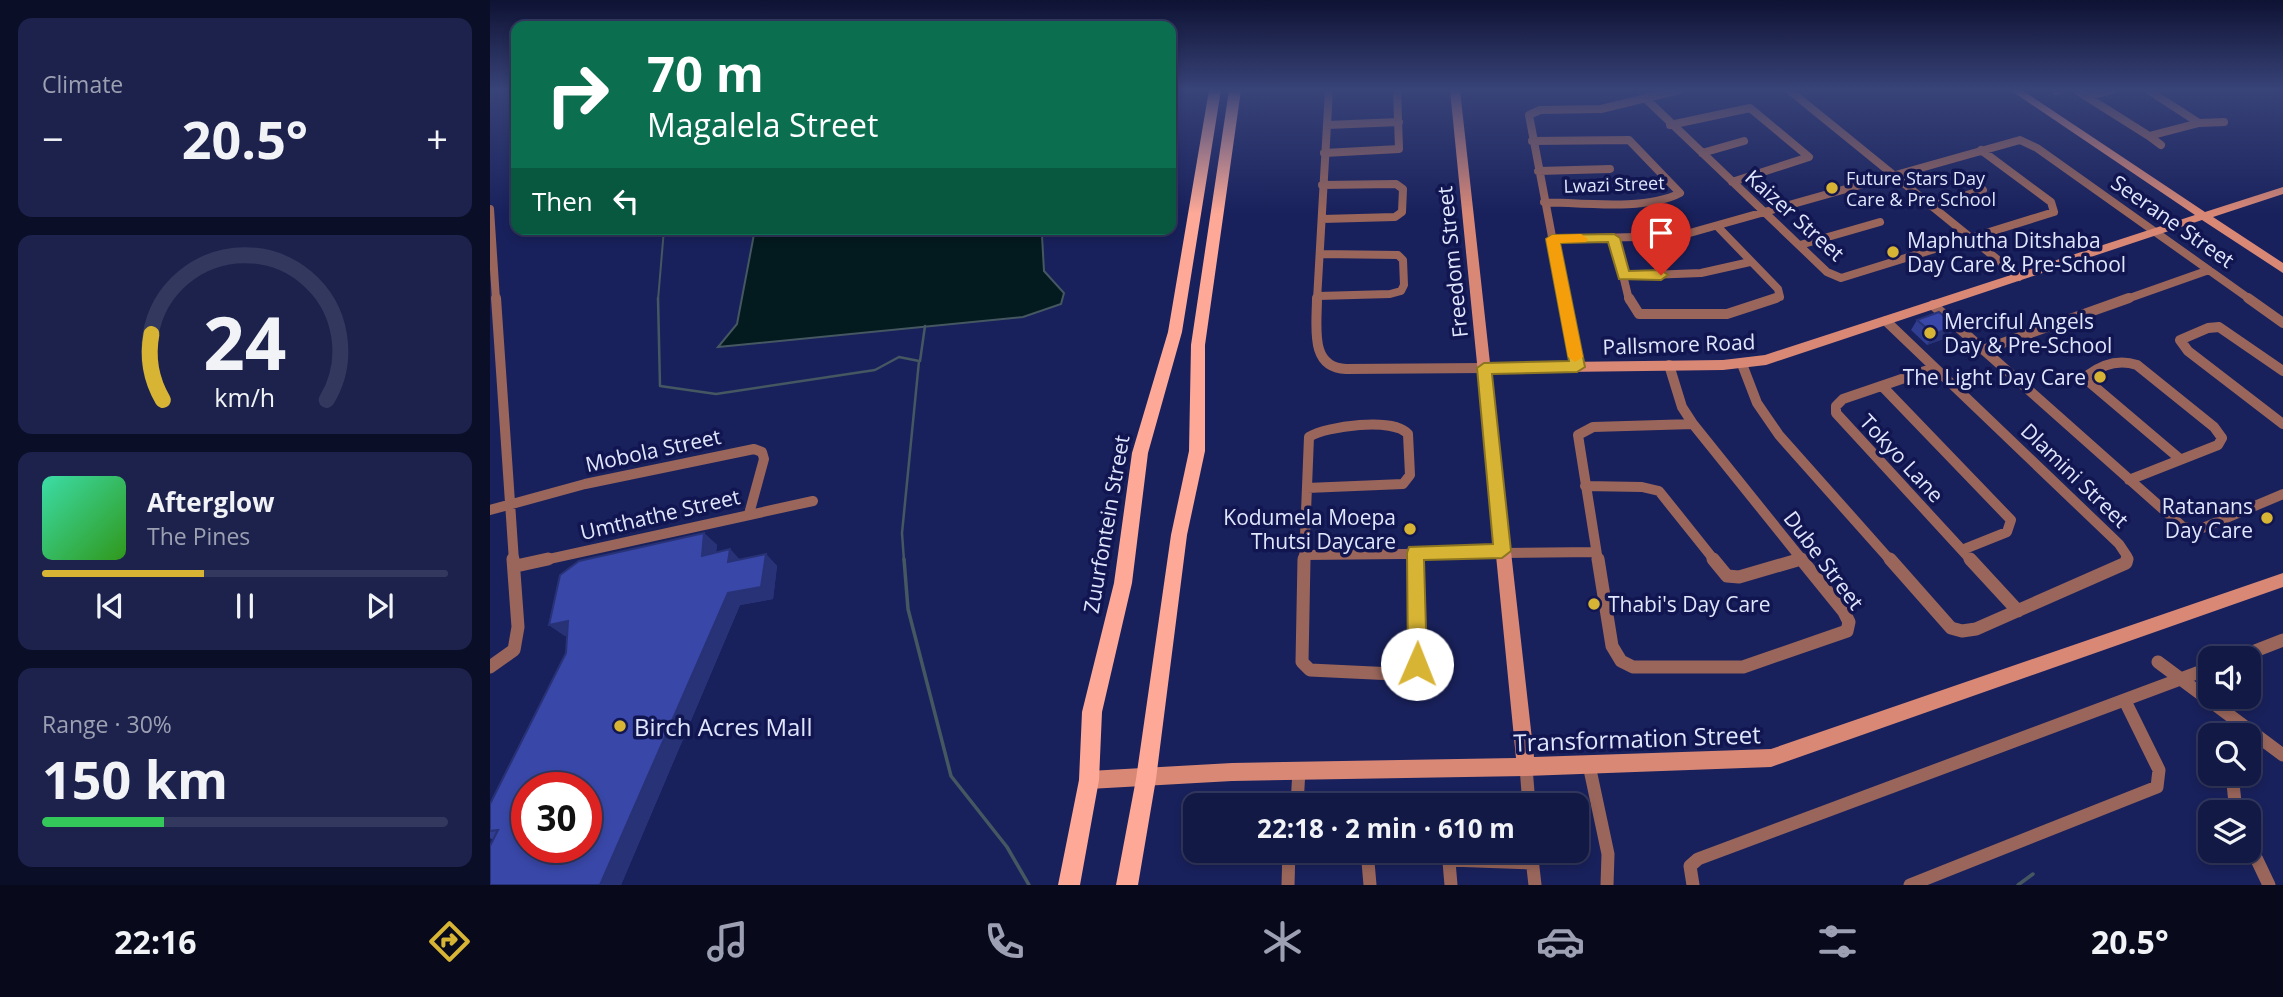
<!DOCTYPE html>
<meta charset="utf-8">
<style>
:root{--surface:#131945;--page:#1c224c;--text:#f1f3f6;--muted:#9da0b3;--line:#32385e;--accent:#d8b434}
body{margin:0;font-family:"Open Sans",sans-serif;background:var(--page);color:var(--text);height:100vh;display:flex;flex-direction:column;font-size:26px;white-space:nowrap}
*{box-sizing:border-box;margin:0}
p{font-size:23px;color:var(--muted)}
.icon{flex:none;width:38px;height:38px;fill:none;stroke:currentColor;stroke-width:2;stroke-linecap:round;stroke-linejoin:round}
.map{position:relative;flex:1;overflow:hidden}
.drawer{display:flex;flex-direction:column;gap:18px;padding:18px;background:#0a0e26;width:490px}
.drawer>*{flex:none}
.top-card{position:absolute;left:21px;top:21px;width:665px;height:214px;border-radius:14px;box-shadow:0 4px 10px #0003,0 0 0 2px var(--line);background:#0b6e4f;color:#fff;overflow:hidden}
.controls{position:absolute;left:1708px;top:646px;display:grid;gap:14px}
.controls a{display:grid;place-items:center;width:63px;height:63px;border-radius:14px;background:var(--surface);box-shadow:0 4px 10px #0003,0 0 0 2px var(--line);font-size:35px}
.speed{position:absolute;left:21px;top:772px;display:flex;gap:14px;font-size:35px;font-weight:700;text-align:center}
.speed>*{display:grid;place-content:center;width:91px;height:91px;border-radius:50%;background:var(--surface);box-shadow:0 4px 10px #0003,0 0 0 2px var(--line);line-height:1}
.speed .limit{border:10px solid #d22;background:#fff;color:#111}
.pin{position:absolute;display:grid;place-items:center;width:60px;height:60px;color:#fff;margin:-72px -30px;border-radius:50% 50% 50% 0;rotate:-45deg;box-shadow:0 0 7px #0007}
.pin .icon{rotate:45deg}
.me{position:absolute;width:77px;margin:-38px;rotate:1deg;stroke-linejoin:round;filter:drop-shadow(0 0 5px #0008)}
.turn{display:flex;align-items:center;gap:24px;height:147px;padding:0 21px;font-size:32px}
.turn .icon{width:91px;height:91px;stroke-width:2.5}
.turn b{display:block;font-size:49px;line-height:60px}
.then{display:flex;align-items:center;height:66px;padding:0 21px;background:#0003;gap:14px;font-size:26px}
.big{font-size:52px;font-weight:700;line-height:1.1}
.drawer .tile{flex:1;display:flex;flex-direction:column;justify-content:center;gap:10px;min-width:0;padding:0 24px;border-radius:14px;background:var(--page)}
.drawer .dial{align-items:center;gap:0}
.dial svg{height:182px;overflow:visible;fill:none;stroke:var(--line);stroke-width:7;stroke-linecap:round;text-anchor:middle}
.dial text{fill:var(--text);stroke:none}
.song{display:flex;align-items:center;gap:21px}
.cover{width:84px;height:84px;border-radius:10px;background:linear-gradient(135deg,hsl(160 70% 55%),hsl(110 70% 35%))}
.played{height:7px;border-radius:4px;background:linear-gradient(90deg,var(--accent) 40%,var(--line) 40%)}
.keys{display:flex;justify-content:space-around;direction:ltr}
.heat{display:flex;justify-content:space-between;align-items:center;font-size:38px;direction:ltr}
.charge{height:10px;border-radius:5px;background:linear-gradient(90deg,#34c759 30%,var(--line) 0)}
.trip{position:absolute;left:693px;top:793px;width:406px;height:70px;border-radius:14px;background:var(--surface);box-shadow:0 4px 10px #0003,0 0 0 2px var(--line);font-weight:700;line-height:70px;text-align:center}
.tab-bar{display:flex;height:112px;justify-content:space-around;align-items:center;background:#080a1c;color:var(--muted)}
.tab-bar .icon{width:49px;height:49px}
.tab-bar .on{color:var(--accent)}
.tab-bar b{font-size:32px;color:var(--text)}
main{display:flex;flex:1;min-height:0}
.map>svg:first-child{display:block}
</style>
<main>
<section class="drawer">
<div class="tile"><p>Climate</p>
<div class="heat"><a>−</a><b class="big">20.5°</b><a>+</a></div>
</div>
<div class="tile dial"><svg viewBox="0 0 100 80">
<path d="M14 69A42 42 0 1 1 86 69"/>
<path d="M14 69A42 42 0 0 1 9 40" stroke="#d8b434"/>
<text x="50" y="56" font-size="32" font-weight="700">24</text>
<text x="50" y="72" font-size="11">km/h</text>
</svg></div>
<div class="tile">
<div class="song"><i class="cover"></i><div><b>Afterglow</b><p>The Pines</p></div></div>
<div class="played"></div>
<div class="keys"><svg class="icon" aria-label="previous" viewBox="0 0 24 24"><path d="M18 5L8 12l10 7zM5 5v14"/></svg><svg class="icon" aria-label="pause" viewBox="0 0 24 24"><path d="M8 5v14M16 5v14"/></svg><svg class="icon" aria-label="next" viewBox="0 0 24 24"><path d="M6 5l10 7-10 7zM19 5v14"/></svg></div>
</div>
<div class="tile"><p>Range · 30%</p><b class="big">150 km</b><div class="charge"></div></div>
</section>
<div class="map">
<svg width="1793" height="885" viewBox="0 0 1793 885">
<rect width="100%" height="100%" fill="#19215c"/>
<path fill="#031a1e" stroke="#455761" stroke-width="2" d="M265,229H542L552,236L554,271L574,293L571,304L533,317L228,347L247,324Z"/>
<g fill="none" stroke-linecap="round" stroke-linejoin="round">
<path stroke="#455761" stroke-width="2" d="M168,300L174,229"/>
<path stroke="#455761" stroke-width="2.5" d="M168,298L170,386L226,394L385,370L409,357L429,361L412,533L414,561
M430,361L435,326"/>
<path stroke="#455761" stroke-width="3.5" d="M414,559L418,609L461,776L517,847L539,885
M1528,885L1543,874"/>
<path stroke="#9a665b" stroke-width="8" d="M1299,90L1529,277
M1586,90L1659,136L1709,123L1658,90
M1566,91L1570,90
M1597,97L1622,90
M1155,98L1337,272L1351,278L1564,212L1561,202L1491,150
M1709,123L1734,122
M837,125L909,122
M1180,125L1260,108L1319,157L1242,182
M1659,136L1671,145
M1042,141L1139,140L1190,193C1156,211 1093,203 1054,202
M834,153L909,149L907,90
M1212,153L1254,141
M1048,171L1120,169
M832,185L906,184L913,189L912,212L905,217L832,219
M1441,206L1493,190
M0,209L6,300
M1227,226L1288,289L1290,297L1280,300
M1124,238L1139,300
M1062,239L1189,236L1530,140L1547,148L1761,300
M1310,245L1390,222
M1133,276L1211,273L1260,262
M828,296L900,294L911,291L914,285L913,260L908,255L830,254
M827,300L839,90
M1074,300L1039,115L1050,110L1111,109L1189,90
M1634,300L1719,270"/>
<path stroke="#9a665b" stroke-width="10" d="M6,298L24,561
M827,298C827,326 819,368 856,369L994,368
M1074,298L1087,367
M1139,298L1149,314H1237L1286,298
M1758,298L1793,323
M1443,305L1693,527L1708,530L1793,494
M1396,321L1629,544L1637,556L1636,561
M1493,350L1639,298
M1252,364L1267,403L1289,435L1401,561
M1179,365L1192,407L1203,424
M1444,368L1353,399L1346,406V413L1482,561
M1793,371L1729,327L1718,328L1690,340L1698,351L1793,424
M1392,386L1521,520L1517,532L1472,550
M1203,424L1313,561
M1639,480L1728,445L1732,438L1724,427L1647,365C1629,359 1613,364 1598,375V381L1690,459
M1095,486L1152,487L1169,491L1225,561
M0,510L95,484L264,449L272,452L274,459L259,514
M925,553V561
M814,555L1106,552
M50,561L323,501
M814,561L819,437C836,426 904,417 918,434L920,475L913,484L817,488
M1108,561L1088,435L1103,427L1203,424
M1305,561L1311,559"/>
<path stroke="#9a665b" stroke-width="13" d="M814,559L812,662L820,670L904,674L925,668L929,660L925,559
M1108,559L1122,646L1131,661L1143,667H1253L1357,631L1359,622L1354,612L1311,559
M1223,559L1237,576L1249,577L1311,559
M1400,559L1461,628L1472,631L1486,629L1636,563L1637,559
M1480,559L1528,611
M26,566L58,559
M1747,658L1793,640
M1668,662L1793,755
M0,667L24,650L28,627L23,559
M1099,765L1118,854L1117,885
M1036,767L1039,805
M1742,774L1746,812
M807,805L809,770
M1759,843L1779,885
M877,850L880,885
M958,850L961,885
M1041,850L1045,885
M959,860L1042,863
M798,885L799,850
M1203,885L1200,866L1208,859L1720,668
M1420,885L1667,787L1669,770L1635,701"/>
<path fill="#da8876" fill-rule="evenodd" d="M960,90H970L1000,363L1233,360L1275,355L1705,215L1520,90H1532L1715,212L1793,187V194L1723,217L1793,263V273L1712,220L1276,365L1233,370L1001,373L1044,757L1281,749L1793,573V587L1281,767L1036,776L742,781L599,789L593,786L590,780L593,774L599,771L742,763L1026,758Z"/>
<path fill="#fea997" fill-rule="evenodd" d="M719,90H731L692,332L658,453L642,583L612,712L609,780L590,885H568L589,780L592,712L624,583L642,453L678,332Z
M739,90H751L715,345V451L697,535L666,779L648,885H626L646,779L681,535L699,451L701,345Z"/>
</g>
<path fill="#313d90" d="M1427,320L1459,337L1437,345L1421,330Z
M214,533L227,545L226,552L240,549L250,560L276,554L287,566L283,599L250,605L131,885H0L3,840L0,838V804L76,653L77,636H75L59,625Z"/>
<path fill="#283276" d="M1466,326L1459,337L1437,345L1444,334Z
M214,533L227,545L224,568L212,556Z
M240,549L252,562H238Z
M276,554L287,566L283,599L250,605L131,885H110L238,593Z
M78,621L94,633L75,636L59,625Z"/>
<path fill="#3947a8" stroke="#283276" stroke-width="2" fill-rule="evenodd" d="M1449,312L1466,326L1444,334L1427,320Z
M214,533L212,556L240,549L238,562L276,554L271,587L238,593L110,885H0V846L8,830L0,831V804L76,653L78,621L59,625L70,575L89,561ZM37,788H96V847H37Z"/>
<linearGradient id="sky" x2="0" y2="1"><stop stop-color="#0e1233"/><stop offset="0.42" stop-color="#384378"/><stop offset="1" stop-color="#384378" stop-opacity="0"/></linearGradient>
<rect width="1793" height="214" fill="url(#sky)"/>
<path fill="#d8b434" stroke="#8c7522" stroke-width="2" d="M1124,234L1130,238L1139,271L1171,270L1178,275L1171,280L1129,279L1118,242L1070,243L1095,367L1087,372L1002,374L1021,551L1012,558L934,560L937,664L934,670L927,673L921,670L918,664L917,553L919,547L1003,544L987,368L994,363L1079,361L1056,239L1062,235Z"/>
<path fill="#f59e0b" d="M1091,234L1098,239L1096,242L1070,243L1093,357L1085,362L1078,357L1056,239L1062,235Z"/>
<g fill="#d8b434" stroke="#111550" stroke-width="2.5">
<circle cx="1342" cy="188" r="7"/>
<circle cx="1403" cy="252" r="7"/>
<circle cx="1440" cy="333" r="7"/>
<circle cx="1610" cy="377" r="7"/>
<circle cx="1777" cy="518" r="7"/>
<circle cx="920" cy="529" r="7"/>
<circle cx="1104" cy="604" r="7"/>
<circle cx="130" cy="726" r="7"/>
</g>
<g text-anchor="middle" dominant-baseline="central" stroke-width="7" stroke-linejoin="round" paint-order="stroke">
<g font-size="18" fill="#dfe6fd" stroke="#111550" text-anchor="start">
<text x="1356" y="178">Future Stars Day<tspan x="1356" dy="21">Care &amp; Pre School</tspan></text>
</g>
<g font-size="18" fill="#dfe6fd" stroke="#111550">
<text transform="translate(1124 184) rotate(-2)">Lwazi Street</text>
</g>
<g font-size="21" fill="#dfe6fd" stroke="#111550">
<text transform="translate(1305 215) rotate(42)">Kaizer Street</text>
<text transform="translate(1683 221) rotate(35)">Seerane Street</text>
<text transform="translate(962 262) rotate(-96)">Freedom Street</text>
<text transform="translate(1189 344) rotate(-2)">Pallsmore Road</text>
<text transform="translate(163 450) rotate(-12)">Mobola Street</text>
<text transform="translate(1412 458) rotate(47)">Tokyo Lane</text>
<text transform="translate(1585 475) rotate(44)">Dlamini Street</text>
<text transform="translate(170 514) rotate(-13)">Umthathe Street</text>
<text transform="translate(616 524) rotate(-80)">Zuurfontein Street</text>
<text transform="translate(1334 560) rotate(53)">Dube Street</text>
</g>
<g font-size="21" fill="#dfe6fd" stroke="#111550" text-anchor="start">
<text x="1417" y="240">Maphutha Ditshaba<tspan x="1417" dy="24">Day Care &amp; Pre-School</tspan></text>
<text x="1454" y="321">Merciful Angels<tspan x="1454" dy="24">Day &amp; Pre-School</tspan></text>
<text x="1596" y="377" text-anchor="end">The Light Day Care</text>
<text x="1763" y="506" text-anchor="end">Ratanans<tspan x="1763" dy="24">Day Care</tspan></text>
<text x="906" y="517" text-anchor="end">Kodumela Moepa<tspan x="906" dy="24">Thutsi Daycare</tspan></text>
<text x="1118" y="604">Thabi's Day Care</text>
</g>
<g font-size="24" fill="#dfe6fd" stroke="#111550" text-anchor="start">
<text x="144" y="726">Birch Acres Mall</text>
</g>
<g font-size="24" fill="#dfe6fd" stroke="#111550">
<text transform="translate(1147 738) rotate(-2)">Transformation Street</text>
</g>
</g>
</svg>
<div class="controls">
<a><svg class="icon" aria-label="sound" viewBox="0 0 24 24"><path d="M4 9h4l5-4v14l-5-4H4zM17 9q2 3 0 6"/></svg></a>
<a><svg class="icon" aria-label="search" viewBox="0 0 24 24"><circle cx="10" cy="10" r="6"/><path d="M15 15l6 6"/></svg></a>
<a><svg class="icon" aria-label="layers" viewBox="0 0 24 24"><path d="M12 4l9 5-9 5-9-5zM3 14l9 5 9-5"/></svg></a>
</div>
<div class="speed"><div class="limit">30</div></div>
<div class="pin" style="left:1171px;top:275px;background:#d93025"><svg class="icon" aria-label="arrive" viewBox="0 0 24 24"><path d="M6 21V4h12l-3 4 3 4H6"/></svg></div>
<svg class="me" style="left:927px;top:664px" viewBox="-20 -20 40 40"><circle r="19" fill="#fff"/><path d="M0-13L10 11 0 6-10 11z" fill="#d8b434"/></svg>
<div class="trip">22:18 · 2 min · 610 m</div>
<div class="top-card">
<div class="turn"><svg class="icon" aria-label="right" viewBox="0 0 24 24"><path d="M7 20v-9h11M14 6l5 5-5 5"/></svg><div><b>70 m</b>Magalela Street</div></div>
<div class="then">Then<svg class="icon" aria-label="left" viewBox="0 0 24 24"><path d="M17 20v-9H6M10 6l-5 5 5 5"/></svg></div>
</div>
</div>
</main>
<nav class="tab-bar">
<b>22:16</b>
<svg class="icon on" aria-label="directions" viewBox="0 0 24 24"><path d="M12 3l9 9-9 9-9-9zM9 14v-3h6M13 9l2 2-2 2"/></svg>
<svg class="icon" aria-label="music" viewBox="0 0 24 24"><path d="M9 18V5l10-2v13"/><circle cx="6" cy="18" r="3"/><circle cx="16" cy="16" r="3"/></svg>
<svg class="icon" aria-label="phone" viewBox="0 0 24 24"><path d="M5 4h4l2 5-3 2q2 4 5 5l2-3 5 2v4C11 20 4 13 5 4z"/></svg>
<svg class="icon" aria-label="climate" viewBox="0 0 24 24"><path d="M12 3v18M4 7l16 10M4 17L20 7"/></svg>
<svg class="icon" aria-label="car" viewBox="0 0 24 24"><path d="M5 17H2v-5l4-1 3-4h7l3 4 3 1v5h-3M9 17h6M6 11h13"/><circle cx="7" cy="17" r="2"/><circle cx="17" cy="17" r="2"/></svg>
<svg class="icon" aria-label="filters" viewBox="0 0 24 24"><path d="M4 7h16M4 17h16"/><circle cx="9" cy="7" r="2"/><circle cx="15" cy="17" r="2"/></svg>
<b>20.5°</b>
</nav>
